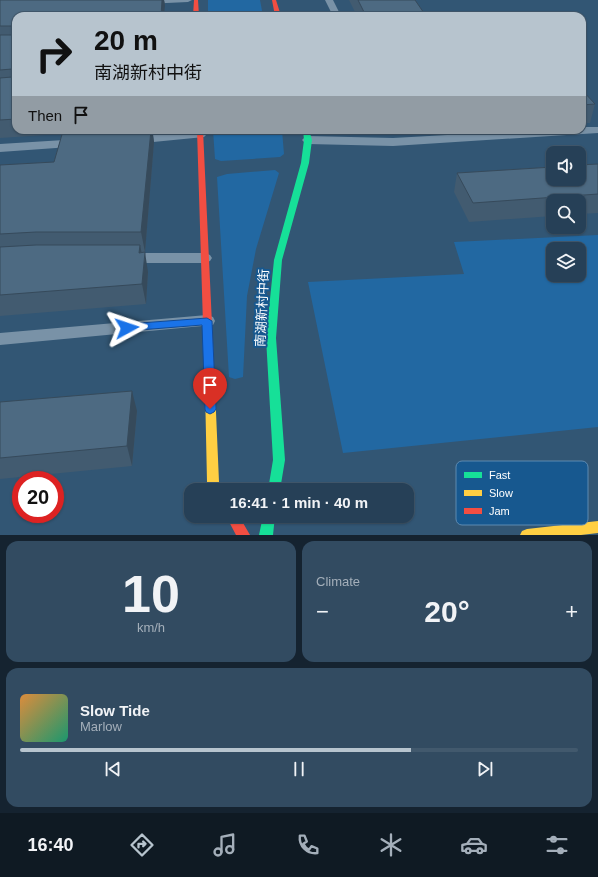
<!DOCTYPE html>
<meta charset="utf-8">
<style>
:root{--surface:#264057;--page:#324b61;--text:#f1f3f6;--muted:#a4afba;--line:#42596d;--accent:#b7c4ce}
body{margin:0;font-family:Arial,"Noto Sans SC",sans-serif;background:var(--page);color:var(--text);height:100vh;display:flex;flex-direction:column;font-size:15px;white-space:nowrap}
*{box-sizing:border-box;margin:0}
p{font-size:13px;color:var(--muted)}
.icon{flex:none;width:22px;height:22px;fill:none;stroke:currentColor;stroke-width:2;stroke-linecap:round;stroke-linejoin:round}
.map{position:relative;height:535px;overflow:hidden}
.drawer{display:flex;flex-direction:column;gap:6px;padding:6px;background:#152330;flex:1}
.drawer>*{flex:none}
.hud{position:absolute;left:12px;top:12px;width:574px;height:122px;border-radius:12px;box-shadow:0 1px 3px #0004,0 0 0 1px var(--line);background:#b7c4ce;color:#111;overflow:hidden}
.controls{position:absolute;left:546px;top:146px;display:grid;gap:8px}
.controls a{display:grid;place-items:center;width:40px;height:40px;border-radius:8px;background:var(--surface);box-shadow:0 1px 3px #0004,0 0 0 1px var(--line);font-size:20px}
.speed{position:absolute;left:12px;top:471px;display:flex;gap:8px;font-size:20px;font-weight:700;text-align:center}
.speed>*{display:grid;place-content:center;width:52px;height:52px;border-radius:50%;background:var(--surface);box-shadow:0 1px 3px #0004,0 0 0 1px var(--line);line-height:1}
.speed .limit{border:6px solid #d22;background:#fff;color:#111}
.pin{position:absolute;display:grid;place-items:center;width:34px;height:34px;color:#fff;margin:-41px -17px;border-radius:50% 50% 50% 0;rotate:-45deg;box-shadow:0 0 4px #0007}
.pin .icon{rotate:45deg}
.me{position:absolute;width:44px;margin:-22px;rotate:85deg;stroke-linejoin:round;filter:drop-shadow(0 0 3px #0008)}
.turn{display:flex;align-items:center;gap:14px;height:84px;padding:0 16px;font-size:18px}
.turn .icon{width:52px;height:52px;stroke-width:2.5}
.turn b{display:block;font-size:28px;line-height:34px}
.then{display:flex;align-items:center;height:38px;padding:0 16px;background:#0003;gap:8px;font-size:15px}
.big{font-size:30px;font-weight:600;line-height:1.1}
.drawer .widget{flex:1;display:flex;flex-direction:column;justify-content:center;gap:6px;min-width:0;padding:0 14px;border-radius:12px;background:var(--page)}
.drawer .dial{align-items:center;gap:0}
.dial b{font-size:52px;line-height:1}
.song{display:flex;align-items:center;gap:12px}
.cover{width:48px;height:48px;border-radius:6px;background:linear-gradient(135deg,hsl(30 70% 55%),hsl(160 70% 35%))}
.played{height:4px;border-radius:2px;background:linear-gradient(90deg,var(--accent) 70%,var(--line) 70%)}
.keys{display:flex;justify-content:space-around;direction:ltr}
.heat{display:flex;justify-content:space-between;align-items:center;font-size:22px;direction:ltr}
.drawer .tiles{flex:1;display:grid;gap:6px;grid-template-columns:1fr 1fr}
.widget:last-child{grid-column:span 2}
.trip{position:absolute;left:184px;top:483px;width:230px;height:40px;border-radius:12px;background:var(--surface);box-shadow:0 1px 3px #0004,0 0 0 1px var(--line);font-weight:600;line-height:40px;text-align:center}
.tabs{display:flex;height:64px;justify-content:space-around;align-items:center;background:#0f1a23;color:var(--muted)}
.tabs .icon{width:28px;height:28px}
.tabs .selected{color:var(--accent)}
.tabs b{font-size:18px;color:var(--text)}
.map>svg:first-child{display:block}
</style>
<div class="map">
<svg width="598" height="535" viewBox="0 0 598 535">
<rect width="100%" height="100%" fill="#325674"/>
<path fill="#2268a2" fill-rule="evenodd" d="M208,0H260L263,16H208Z
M213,130H282L284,154L280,157L221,161L215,159Z
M275,170L279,173L256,249L247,296L243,377L235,379L229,377L217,177L227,174Z
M598,235V427L343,453L308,282L464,274L454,242ZM553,249H579V275H553Z"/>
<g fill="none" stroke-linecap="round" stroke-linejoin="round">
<path fill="#7992a7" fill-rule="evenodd" d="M143,0H192L188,2L145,4L141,2Z
M325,0H333L341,16H333Z
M582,127H598V133L393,146L308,144L304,142L302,140L304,138L308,136L393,138L539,130H582Z
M200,132L204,133L206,135L204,137L133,144L129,142L127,140L129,138L133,136Z
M80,139L84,140L86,143L84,146L0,152V144Z
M126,253H205L210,255L212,258L210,261L205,263H126L121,261L119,258L121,255Z
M207,315L213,317L215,321L213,325L0,345V333Z"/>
<path fill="#16e098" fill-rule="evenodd" d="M303,130H309L312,140L309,163L282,260L276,338L285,460L280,490H268L273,460L266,338L274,260L301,163L304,140Z
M263,516H275L273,535H259Z"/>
<path fill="#ffcf43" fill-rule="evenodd" d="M210,385L214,386L215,389L219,482L223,490H211L207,482L205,389L206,386Z
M598,521V533L581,535H520L522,531L527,529Z"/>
<path fill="#f24e42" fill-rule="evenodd" d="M194,0H198L199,16H193Z
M272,0H276L281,16H275Z
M197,130H203L215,389L214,392L210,393L206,392L205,389Z
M226,516H239L250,535H236Z"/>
</g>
<path fill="#425b70" d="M0,0H164L165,5L16,16V130H155V133H153L154,142L145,252H141L148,272L146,304L0,316V165L54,162L62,134L0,138Z
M349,0H415L426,16H357Z
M582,90L595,104L590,123H582Z
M423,130H469L430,132Z
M598,164V213L579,214V201H553V216L469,222L454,192L457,173Z
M0,402L137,411L132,466L0,479Z"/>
<path fill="#364a5b" d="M162,0H164L165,5L164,16H161Z
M151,130H152L154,142L145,252L141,232Z
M140,245L144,264L139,253Z
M145,252L148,272L146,304L142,284Z
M132,391L137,411L132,466L127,446Z"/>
<path fill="#4d6a82" stroke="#364a5b" d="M0,0H162L161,16H16V119L0,120V78L12,77V69L0,70V35H13V26H0Z
M358,0H415L426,16H366Z
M582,90L595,104L582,105Z
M71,130H151L141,232H36L0,234V165L54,162L63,131Z
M598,164V194L473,203L457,173L553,167V179H579V165Z
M36,245H140L139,253L145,252L142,284L0,295V247Z
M132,391L127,446L0,458V402Z"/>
<path fill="#1a73e8" stroke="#114b97" d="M207,318L212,321L216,409L214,412L210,414L206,412L205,409L202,325L127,331L124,330L122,328L124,325L127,324Z"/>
<g text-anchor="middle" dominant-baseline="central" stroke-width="4" stroke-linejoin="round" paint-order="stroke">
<g font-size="13" fill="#fff" stroke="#17588f">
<text transform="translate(262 308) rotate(-87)">南湖新村中街</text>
</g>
</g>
<rect x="456" y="461" width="132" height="64" rx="6" fill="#17588f" stroke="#5d8ab1" stroke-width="1"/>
<rect x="464" y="472" width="18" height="6" fill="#16e098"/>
<rect x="464" y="490" width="18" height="6" fill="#ffcf43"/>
<rect x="464" y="508" width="18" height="6" fill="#f24e42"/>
<g font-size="11" fill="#fff">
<text x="489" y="479">Fast</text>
<text x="489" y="497">Slow</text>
<text x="489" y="515">Jam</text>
</g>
</svg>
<div class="controls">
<a><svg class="icon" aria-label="sound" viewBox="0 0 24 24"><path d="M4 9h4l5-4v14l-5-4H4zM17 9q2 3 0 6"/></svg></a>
<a><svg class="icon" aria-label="search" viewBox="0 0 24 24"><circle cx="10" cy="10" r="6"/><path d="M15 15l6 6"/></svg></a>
<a><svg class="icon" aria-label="layers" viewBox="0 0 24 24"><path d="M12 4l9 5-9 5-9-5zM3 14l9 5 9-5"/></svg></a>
</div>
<div class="speed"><div class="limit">20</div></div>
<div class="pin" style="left:210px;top:409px;background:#d93025"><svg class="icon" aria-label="arrive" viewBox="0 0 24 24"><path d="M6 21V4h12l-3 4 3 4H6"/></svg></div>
<svg class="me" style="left:127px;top:328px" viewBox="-20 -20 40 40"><path d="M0-17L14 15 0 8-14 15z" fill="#1a73e8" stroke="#fff" stroke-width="4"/></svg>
<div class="trip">16:41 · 1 min · 40 m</div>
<div class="hud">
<div class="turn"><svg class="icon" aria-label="right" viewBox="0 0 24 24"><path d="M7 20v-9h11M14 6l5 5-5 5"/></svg><div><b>20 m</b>南湖新村中街</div></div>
<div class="then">Then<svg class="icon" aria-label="arrive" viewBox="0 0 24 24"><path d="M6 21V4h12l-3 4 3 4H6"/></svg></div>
</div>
</div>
<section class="drawer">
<div class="tiles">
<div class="widget dial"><b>10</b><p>km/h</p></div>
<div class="widget"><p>Climate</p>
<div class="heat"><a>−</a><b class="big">20°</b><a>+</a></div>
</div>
<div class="widget">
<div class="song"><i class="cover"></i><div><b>Slow Tide</b><p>Marlow</p></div></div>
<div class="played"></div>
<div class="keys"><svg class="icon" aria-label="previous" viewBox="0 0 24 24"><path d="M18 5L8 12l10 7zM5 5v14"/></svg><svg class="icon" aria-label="pause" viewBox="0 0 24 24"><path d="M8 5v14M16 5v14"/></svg><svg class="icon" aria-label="next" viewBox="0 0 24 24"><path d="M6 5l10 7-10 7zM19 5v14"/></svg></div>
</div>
</div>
</section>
<nav class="tabs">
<b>16:40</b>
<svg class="icon selected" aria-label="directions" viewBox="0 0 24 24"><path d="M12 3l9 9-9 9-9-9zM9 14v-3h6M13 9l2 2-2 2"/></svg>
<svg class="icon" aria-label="music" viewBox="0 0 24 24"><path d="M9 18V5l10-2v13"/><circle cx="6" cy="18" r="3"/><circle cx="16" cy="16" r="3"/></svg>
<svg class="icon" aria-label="phone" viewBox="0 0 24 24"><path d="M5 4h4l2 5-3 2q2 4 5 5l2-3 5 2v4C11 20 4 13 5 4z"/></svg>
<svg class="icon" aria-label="climate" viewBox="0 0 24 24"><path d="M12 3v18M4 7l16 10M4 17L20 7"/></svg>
<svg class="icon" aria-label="car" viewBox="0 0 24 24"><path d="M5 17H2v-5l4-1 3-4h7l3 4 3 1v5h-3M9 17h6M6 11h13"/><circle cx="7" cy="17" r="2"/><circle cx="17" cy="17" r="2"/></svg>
<svg class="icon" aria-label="filters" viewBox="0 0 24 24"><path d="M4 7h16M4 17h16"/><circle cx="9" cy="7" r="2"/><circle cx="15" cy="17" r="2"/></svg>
</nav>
